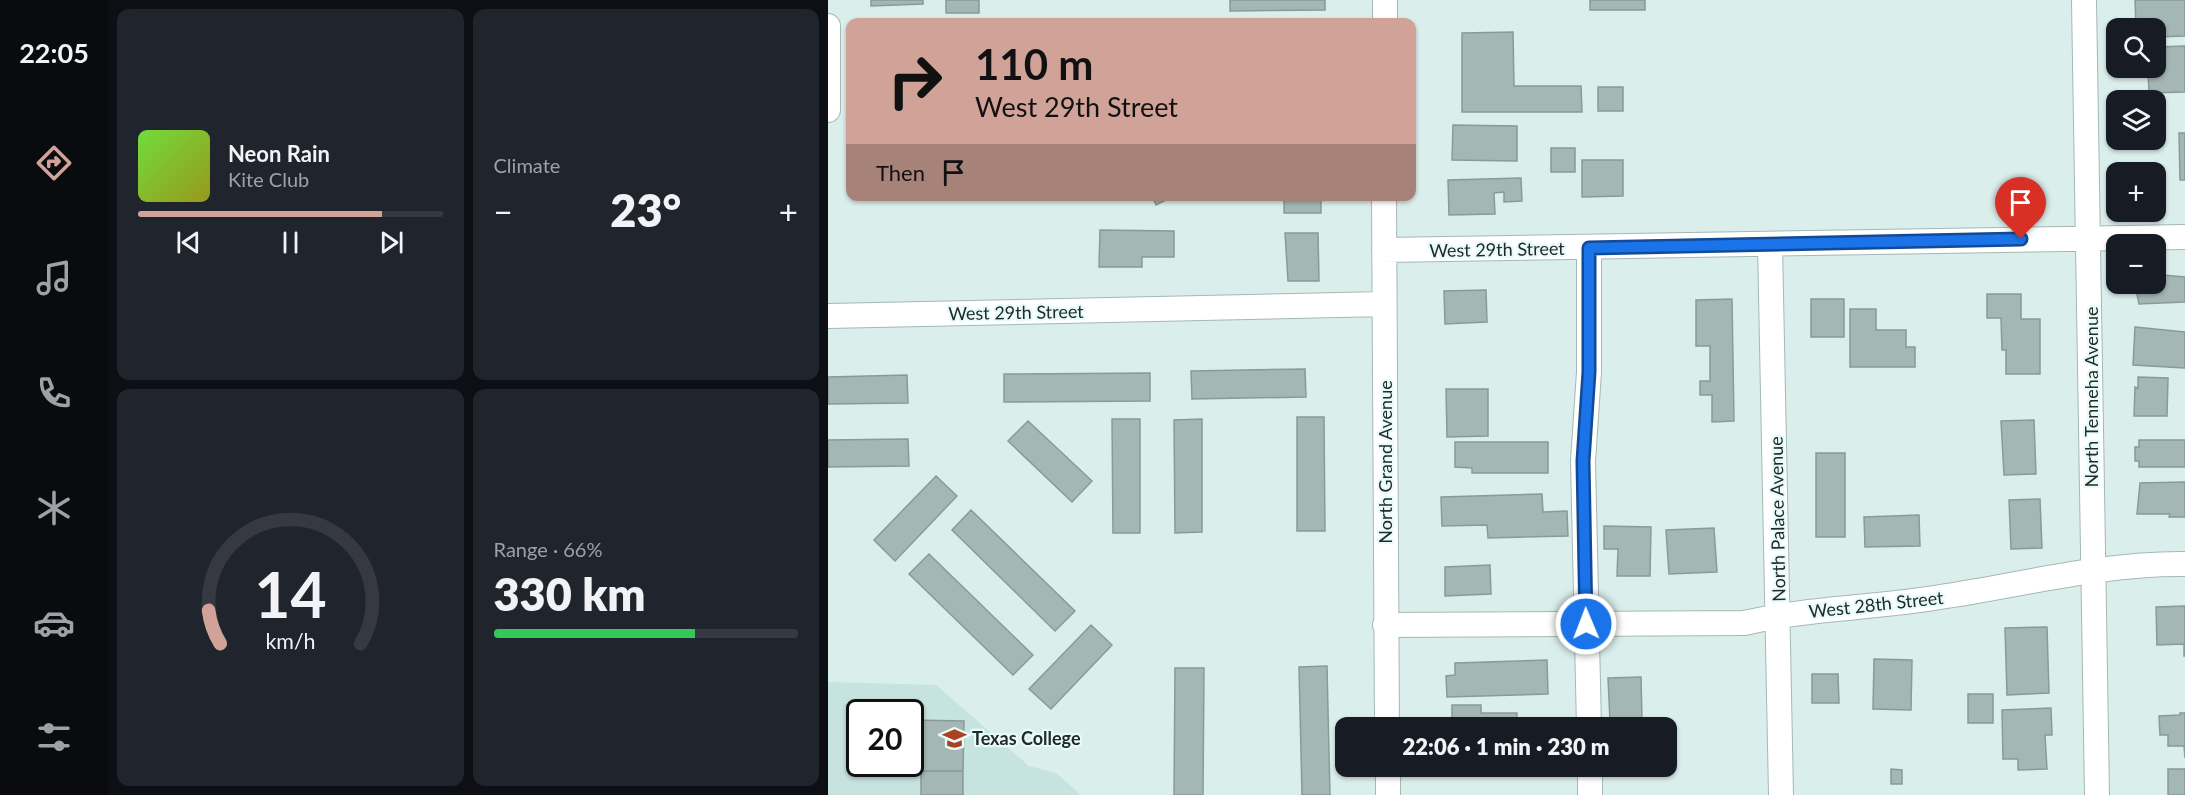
<!DOCTYPE html>
<meta charset="utf-8">
<style>
:root{--surface:#171b24;--page:#20242c;--text:#f1f3f6;--muted:#9ea1a6;--line:#363941;--accent:#d1a398}
body{margin:0;font-family:Lato,sans-serif;background:var(--page);color:var(--text);height:100vh;display:flex;flex-direction:column;font-size:22px;white-space:nowrap}
*{box-sizing:border-box;margin:0}
p{font-size:20px;color:var(--muted)}
.icon{flex:none;width:33px;height:33px;fill:none;stroke:currentColor;stroke-width:2;stroke-linecap:round;stroke-linejoin:round}
.map{position:relative;flex:1;overflow:hidden}
.sheet{display:flex;flex-direction:column;gap:9px;padding:9px;background:#0d0f14;width:720px}
.sheet>*{flex:none}
.top-card{position:absolute;left:18px;top:18px;width:570px;height:183px;border-radius:12px;box-shadow:0 2px 4px #0004;background:#d1a398;color:#111;overflow:hidden}
.tools{position:absolute;left:1278px;top:18px;display:grid;gap:12px}
.tools a{display:grid;place-items:center;width:60px;height:60px;border-radius:12px;background:var(--surface);box-shadow:0 2px 4px #0004;font-size:30px}
.speed{position:absolute;left:18px;top:699px;display:flex;gap:12px;font-size:30px;font-weight:700;text-align:center}
.speed>*{display:grid;place-content:center;width:78px;height:78px;border-radius:50%;background:var(--surface);box-shadow:0 2px 4px #0004;line-height:1}
.speed .limit{border:3px solid #111;border-radius:9px;background:#fff;color:#111}
.pin{position:absolute;display:grid;place-items:center;width:51px;height:51px;color:#fff;margin:-62px -26px;border-radius:50% 50% 50% 0;rotate:-45deg;box-shadow:0 0 6px #0007}
.pin .icon{rotate:45deg}
.me{position:absolute;width:66px;margin:-33px;rotate:359deg;stroke-linejoin:round;filter:drop-shadow(0 0 4px #0008)}
.turn{display:flex;align-items:center;gap:21px;height:126px;padding:0 30px;font-size:27px}
.turn .icon{width:78px;height:78px;stroke-width:2.5}
.turn b{display:block;font-size:42px;line-height:51px}
.then{display:flex;align-items:center;height:57px;padding:0 30px;background:#0003;gap:12px;font-size:22px}
.big{font-size:45px;font-weight:800;line-height:1.1}
.sheet .tile{flex:1;display:flex;flex-direction:column;justify-content:center;gap:9px;min-width:0;padding:0 21px;border-radius:12px;background:var(--page)}
.sheet .dial{align-items:center;gap:0}
.dial svg{height:156px;overflow:visible;fill:none;stroke:var(--line);stroke-width:7;stroke-linecap:round;text-anchor:middle}
.dial text{fill:var(--text);stroke:none}
.song{display:flex;align-items:center;gap:18px}
.cover{width:72px;height:72px;border-radius:9px;background:linear-gradient(135deg,hsl(100 70% 55%),hsl(60 70% 35%))}
.played{height:6px;border-radius:3px;background:linear-gradient(90deg,var(--accent) 80%,var(--line) 80%)}
.keys{display:flex;justify-content:space-around;direction:ltr}
.heat{display:flex;justify-content:space-between;align-items:center;font-size:33px;direction:ltr}
.charge{height:9px;border-radius:4px;background:linear-gradient(90deg,#34c759 66%,var(--line) 0)}
.sheet .tiles{flex:1;display:grid;gap:9px;grid-template-columns:repeat(2,1fr)}
.trip{position:absolute;left:507px;top:717px;width:342px;height:60px;border-radius:12px;background:var(--surface);box-shadow:0 2px 4px #0004;font-weight:800;line-height:60px;text-align:center}
main{display:flex;flex:1;min-height:0}
.dock{display:flex;flex-direction:column;width:108px;justify-content:space-around;align-items:center;background:#090b0e;color:var(--muted)}
.dock .icon{width:42px;height:42px}
.dock .active{color:var(--accent)}
.dock b{font-size:27px;color:var(--text)}
.map>svg:first-child{display:block}
</style>
<main>
<nav class="dock">
<b>22:05</b>
<svg class="icon active" aria-label="directions" viewBox="0 0 24 24"><path d="M12 3l9 9-9 9-9-9zM9 14v-3h6M13 9l2 2-2 2"/></svg>
<svg class="icon" aria-label="music" viewBox="0 0 24 24"><path d="M9 18V5l10-2v13"/><circle cx="6" cy="18" r="3"/><circle cx="16" cy="16" r="3"/></svg>
<svg class="icon" aria-label="phone" viewBox="0 0 24 24"><path d="M5 4h4l2 5-3 2q2 4 5 5l2-3 5 2v4C11 20 4 13 5 4z"/></svg>
<svg class="icon" aria-label="climate" viewBox="0 0 24 24"><path d="M12 3v18M4 7l16 10M4 17L20 7"/></svg>
<svg class="icon" aria-label="car" viewBox="0 0 24 24"><path d="M5 17H2v-5l4-1 3-4h7l3 4 3 1v5h-3M9 17h6M6 11h13"/><circle cx="7" cy="17" r="2"/><circle cx="17" cy="17" r="2"/></svg>
<svg class="icon" aria-label="filters" viewBox="0 0 24 24"><path d="M4 7h16M4 17h16"/><circle cx="9" cy="7" r="2"/><circle cx="15" cy="17" r="2"/></svg>
</nav>
<section class="sheet">
<div class="tiles">
<div class="tile">
<div class="song"><i class="cover"></i><div><b>Neon Rain</b><p>Kite Club</p></div></div>
<div class="played"></div>
<div class="keys"><svg class="icon" aria-label="previous" viewBox="0 0 24 24"><path d="M18 5L8 12l10 7zM5 5v14"/></svg><svg class="icon" aria-label="pause" viewBox="0 0 24 24"><path d="M8 5v14M16 5v14"/></svg><svg class="icon" aria-label="next" viewBox="0 0 24 24"><path d="M6 5l10 7-10 7zM19 5v14"/></svg></div>
</div>
<div class="tile"><p>Climate</p>
<div class="heat"><a>−</a><b class="big">23°</b><a>+</a></div>
</div>
<div class="tile dial"><svg viewBox="0 0 100 80">
<path d="M14 69A42 42 0 1 1 86 69"/>
<path d="M14 69A42 42 0 0 1 8 52" stroke="#d1a398"/>
<text x="50" y="56" font-size="32" font-weight="700">14</text>
<text x="50" y="72" font-size="11">km/h</text>
</svg></div>
<div class="tile"><p>Range · 66%</p><b class="big">330 km</b><div class="charge"></div></div>
</div>
</section>
<div class="map">
<svg width="1357" height="795" viewBox="0 0 1357 795">
<rect width="100%" height="100%" fill="#daeeeb"/>
<path fill="#c6e3df" fill-rule="evenodd" d="M0,682L108,685L201,766L228,773L253,795H0ZM32,712H82V764H32Z"/>
<path fill="#a4b7b4" stroke="#889b98" stroke-width="1.5" d="M43,0H95V4L43,6Z
M118,0H151V13H118Z
M402,0H497V10L402,11Z
M762,0H817V10H762Z
M1307,0H1357V36L1328,37V28H1308Z
M685,32L686,86H753L754,112H634V33Z
M1357,46V92L1321,93L1320,72H1309V68H1328V47Z
M770,87H795V111H770Z
M625,125L689,126V161L624,160Z
M1351,133H1357V180H1352Z
M723,148H747V172H723Z
M754,160H795V196L754,197Z
M693,178L694,201L676,202V192L666,193L667,214L621,215L620,180Z
M324,196H346L328,205Z
M456,196H493V213H456Z
M272,230L346,231V257H314V267H271Z
M457,233H490L491,281H460Z
M1328,271H1334L1335,275L1357,277V302L1311,304L1307,284H1328Z
M658,290L659,322L617,324L616,291Z
M1159,294H1193V319H1212V374H1178V350H1174L1173,318H1159Z
M904,299L906,421L884,422V395H872V381H882V346H868V300Z
M983,299H1016V337H983Z
M1022,309H1048V330H1078V347H1087V367H1022Z
M1307,327L1357,332V368L1305,365Z
M477,369L478,397L364,399L363,371Z
M322,373V401L176,402V374Z
M79,375L80,403L0,404V377Z
M1310,377L1340,378L1339,416H1306L1307,387L1310,388Z
M618,389H660V436L619,437Z
M469,417H496L497,531H469Z
M284,419H312V533H285Z
M374,419V532L347,533L346,420Z
M1206,420L1208,474L1176,475L1173,421Z
M200,421L264,481L244,502L180,441Z
M80,439L81,466L0,467V440Z
M1311,440H1357V467H1311V461H1307V447H1311Z
M627,442H720V473H644V468L627,467Z
M988,453H1017V537H988Z
M108,476L129,496L67,561L46,540Z
M1357,482V517H1341L1342,514H1309L1312,483Z
M714,494L715,512L739,511L740,536L660,538L659,525L614,526L613,497Z
M1212,499L1214,548L1183,549L1181,500Z
M143,510L247,611L227,631L124,530Z
M1091,515L1092,546L1037,547L1036,517Z
M776,526L823,527L822,576H789L790,549H776Z
M886,528L889,572L841,574L838,530Z
M101,554L205,655L185,675L81,574Z
M662,565L663,594L617,596V567Z
M1357,606V656H1356V644L1329,645L1328,607Z
M263,625L284,645L223,709L201,689Z
M1219,627L1221,693L1179,695L1177,628Z
M1046,659L1084,660L1083,710L1045,709Z
M719,660L720,694L619,697L618,676L627,675V663Z
M499,666L502,795H474L471,667Z
M347,668H376L375,795H346Z
M984,674H1010L1011,703H984Z
M813,677L814,720L782,721L780,678Z
M1140,694H1165V723H1140Z
M624,705H653V713H689L688,728H624Z
M1223,708L1224,735H1217L1219,769L1190,770V759H1175L1174,710Z
M1352,713H1357V758L1356,746H1340V735H1332L1331,716L1352,715Z
M82,720L136,721L135,771H72V764H82Z
M1063,769L1074,770V784H1063Z
M1340,769H1357V795H1340Z
M93,771H135V795H93Z"/>
<g fill="none" stroke-linecap="round" stroke-linejoin="round">
<defs>
<path id="minor" d="M1256,0L1269,795
M557,22V0
M0,26V110
M556,196L559,728
M942,244L953,795
M556,250L1357,237
M0,316L556,304
M557,625L916,623C981,608 1047,608 1112,597C1193,585 1275,563 1357,564
M761,728L755,461L761,372V248
M560,766V795
M762,766V795"/>
</defs>
<use href="#minor" stroke="#a5b8b5" stroke-width="26"/>
<use href="#minor" stroke="#fff" stroke-width="24"/>
</g>
<g fill="none" stroke-linecap="round" stroke-linejoin="round">
<defs>
<path id="route" d="M758,624L755,461L761,372V248L1193,239"/>
</defs>
<use href="#route" stroke="#114b97" stroke-width="15"/>
<use href="#route" stroke="#1a73e8" stroke-width="10"/>
</g>
<defs>
<symbol id="university-bare" viewBox="-9 -9 18 18"><path d="M0-5L7-2L0 1L-7-2ZM-4 1L0 2.5L4 1V4Q0 6-4 4Z" fill="#aa4224" stroke="#e7fbf8" stroke-width="2.5" paint-order="stroke"/></symbol>
</defs>
<g fill-rule="evenodd">
<use href="#university-bare" x="110" y="722" width="33" height="33"/>
</g>
<g text-anchor="middle" dominant-baseline="central" stroke-width="4.5" stroke-linejoin="round" paint-order="stroke">
<g font-size="18" fill="#232a29" stroke="#e7fbf8">
<text transform="translate(669 249) rotate(-1)">West 29th Street</text>
<text transform="translate(188 312) rotate(-1)">West 29th Street</text>
<text transform="translate(1263 397) rotate(-90)">North Tenneha Avenue</text>
<text transform="translate(557 462) rotate(-90)">North Grand Avenue</text>
<text transform="translate(949 519) rotate(-91)">North Palace Avenue</text>
<text transform="translate(1048 604) rotate(-6)">West 28th Street</text>
</g>
<g font-size="18" font-weight="bold" fill="#232a29" stroke="#e7fbf8" text-anchor="start">
<text x="144" y="738">Texas College</text>
</g>
</g>
</svg>
<div class="tools">
<a><svg class="icon" aria-label="search" viewBox="0 0 24 24"><circle cx="10" cy="10" r="6"/><path d="M15 15l6 6"/></svg></a>
<a><svg class="icon" aria-label="layers" viewBox="0 0 24 24"><path d="M12 4l9 5-9 5-9-5zM3 14l9 5 9-5"/></svg></a>
<a>+</a>
<a>−</a>
</div>
<div class="speed"><div class="limit">20</div></div>
<div class="pin" style="left:1193px;top:239px;background:#d93025"><svg class="icon" aria-label="arrive" viewBox="0 0 24 24"><path d="M6 21V4h12l-3 4 3 4H6"/></svg></div>
<svg class="me" style="left:758px;top:624px" viewBox="-20 -20 40 40"><circle r="17" fill="#1a73e8" stroke="#fff" stroke-width="3"/><path d="M0-11L8 9 0 5-8 9z" fill="#fff"/></svg>
<div class="trip">22:06 · 1 min · 230 m</div>
<div class="top-card">
<div class="turn"><svg class="icon" aria-label="right" viewBox="0 0 24 24"><path d="M7 20v-9h11M14 6l5 5-5 5"/></svg><div><b>110 m</b>West 29th Street</div></div>
<div class="then">Then<svg class="icon" aria-label="arrive" viewBox="0 0 24 24"><path d="M6 21V4h12l-3 4 3 4H6"/></svg></div>
</div>
</div>
</main>
